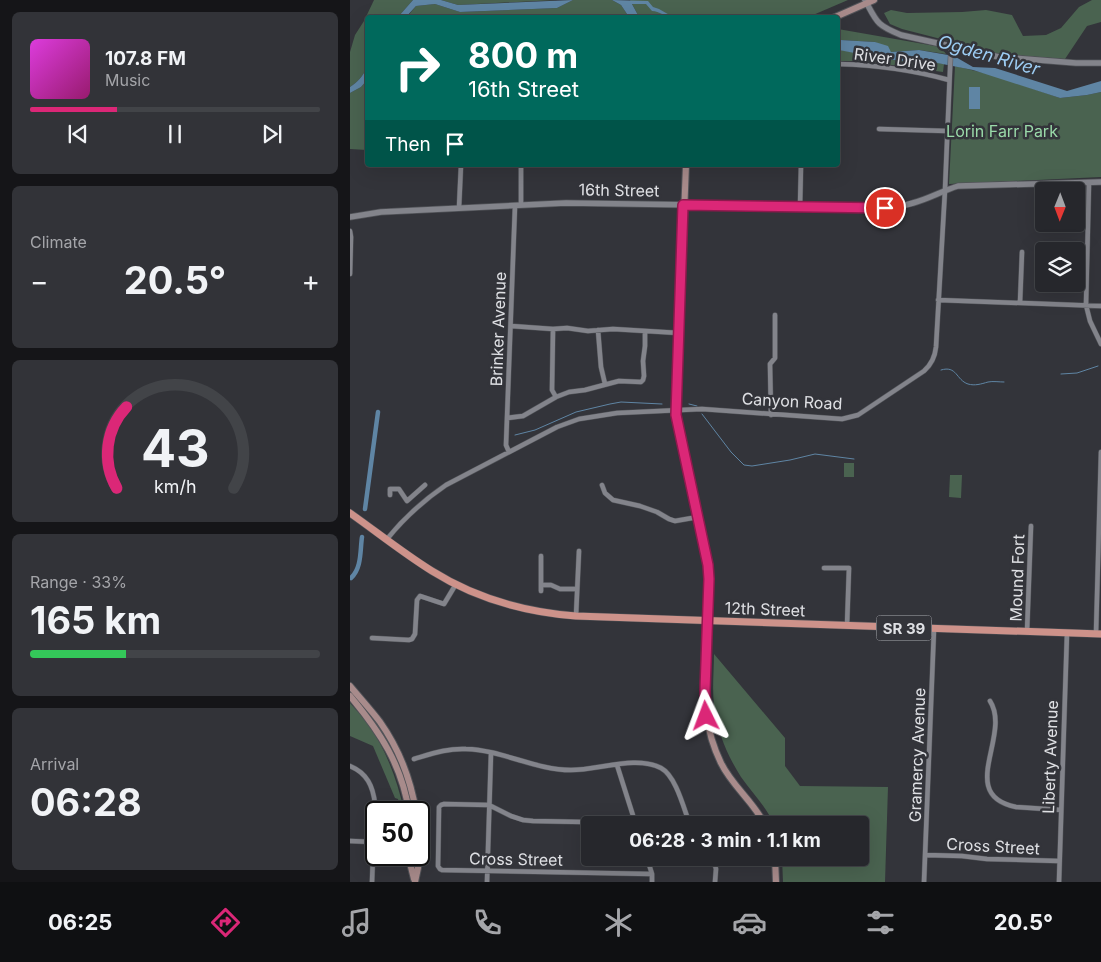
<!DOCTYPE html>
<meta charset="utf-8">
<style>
:root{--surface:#26272c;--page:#323338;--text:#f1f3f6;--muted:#a4a5a9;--line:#424448;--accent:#db2777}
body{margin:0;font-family:Inter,sans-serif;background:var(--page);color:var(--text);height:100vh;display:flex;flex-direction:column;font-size:19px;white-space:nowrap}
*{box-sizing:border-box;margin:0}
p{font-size:16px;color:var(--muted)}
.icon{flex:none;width:28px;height:28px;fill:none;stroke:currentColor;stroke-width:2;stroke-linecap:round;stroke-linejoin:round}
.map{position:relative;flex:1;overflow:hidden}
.sheet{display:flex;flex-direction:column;gap:12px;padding:12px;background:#151518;width:350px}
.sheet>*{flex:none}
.banner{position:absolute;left:15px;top:15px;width:475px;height:152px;border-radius:5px;box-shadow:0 5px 20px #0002,0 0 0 1px var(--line);background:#00695c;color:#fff;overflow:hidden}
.needle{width:32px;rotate:181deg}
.tools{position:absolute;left:685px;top:182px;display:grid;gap:10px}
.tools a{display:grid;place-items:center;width:50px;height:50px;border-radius:5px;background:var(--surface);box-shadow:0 5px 20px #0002,0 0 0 1px var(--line);font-size:25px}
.speed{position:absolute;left:15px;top:801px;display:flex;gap:10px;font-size:25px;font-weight:700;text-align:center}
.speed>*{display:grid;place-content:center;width:65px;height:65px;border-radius:50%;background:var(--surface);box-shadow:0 5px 20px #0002,0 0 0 1px var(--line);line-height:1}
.speed .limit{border:2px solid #111;border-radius:8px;background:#fff;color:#111}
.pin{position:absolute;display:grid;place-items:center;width:42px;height:42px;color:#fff;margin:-21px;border:2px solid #fff;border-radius:50%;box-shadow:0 1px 5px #0007}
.me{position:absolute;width:55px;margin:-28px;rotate:357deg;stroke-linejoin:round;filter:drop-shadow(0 0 4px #0008)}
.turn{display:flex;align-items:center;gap:18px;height:105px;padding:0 20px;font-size:22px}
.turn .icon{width:65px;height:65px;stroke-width:2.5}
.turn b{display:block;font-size:35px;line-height:42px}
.then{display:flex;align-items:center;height:48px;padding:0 20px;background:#0003;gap:10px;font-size:19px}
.big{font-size:38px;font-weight:700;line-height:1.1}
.sheet .card{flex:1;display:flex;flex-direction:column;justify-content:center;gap:8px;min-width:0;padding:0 18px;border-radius:8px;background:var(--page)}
.sheet .dial{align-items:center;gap:0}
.dial svg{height:130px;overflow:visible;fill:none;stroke:var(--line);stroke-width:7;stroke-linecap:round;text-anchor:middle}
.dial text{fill:var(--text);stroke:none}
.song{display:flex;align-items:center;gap:15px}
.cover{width:60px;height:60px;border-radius:8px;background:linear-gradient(135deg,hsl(300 70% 55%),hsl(320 70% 35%))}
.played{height:5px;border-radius:2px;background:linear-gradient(90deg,var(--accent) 30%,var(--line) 30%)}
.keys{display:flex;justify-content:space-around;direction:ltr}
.heat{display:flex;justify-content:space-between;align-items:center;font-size:28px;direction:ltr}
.charge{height:8px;border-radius:4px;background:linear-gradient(90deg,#34c759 33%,var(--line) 0)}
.trip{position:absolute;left:231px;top:816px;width:288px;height:50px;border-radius:5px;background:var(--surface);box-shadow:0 5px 20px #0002,0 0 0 1px var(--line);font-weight:700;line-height:50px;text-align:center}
.menu{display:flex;height:80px;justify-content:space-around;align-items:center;background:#0f1012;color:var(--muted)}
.menu .icon{width:35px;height:35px}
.menu .selected{color:var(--accent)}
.menu b{font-size:22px;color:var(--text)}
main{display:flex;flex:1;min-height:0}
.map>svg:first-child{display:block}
</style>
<main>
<section class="sheet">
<div class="card">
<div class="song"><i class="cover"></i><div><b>107.8 FM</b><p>Music</p></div></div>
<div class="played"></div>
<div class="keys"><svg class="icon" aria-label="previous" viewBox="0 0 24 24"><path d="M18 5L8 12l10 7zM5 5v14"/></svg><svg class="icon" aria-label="pause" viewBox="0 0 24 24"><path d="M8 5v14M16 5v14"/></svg><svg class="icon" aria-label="next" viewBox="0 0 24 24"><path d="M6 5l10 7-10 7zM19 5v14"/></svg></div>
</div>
<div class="card"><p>Climate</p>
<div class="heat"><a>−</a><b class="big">20.5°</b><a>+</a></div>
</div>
<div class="card dial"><svg viewBox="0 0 100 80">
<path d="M14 69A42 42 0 1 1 86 69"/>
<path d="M14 69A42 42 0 0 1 20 19" stroke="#db2777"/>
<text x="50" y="56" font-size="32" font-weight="700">43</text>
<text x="50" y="72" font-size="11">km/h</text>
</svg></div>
<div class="card"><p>Range · 33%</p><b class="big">165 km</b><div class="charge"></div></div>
<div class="card"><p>Arrival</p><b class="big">06:28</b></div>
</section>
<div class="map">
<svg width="751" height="882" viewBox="0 0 751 882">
<rect width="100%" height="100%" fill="#33343a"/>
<path fill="#4a6350" d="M24,0H63L48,17L18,18L17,67C13,76 8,82 0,87V52L5,35L14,21Z
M91,0H206L108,5Z
M223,0H262L271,5L279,17L56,18L66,6L85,4L110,12L207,8Z
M280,0H498L456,18L289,17Z
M742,0H751V22L737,26L715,59L649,54L552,29L540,24L534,13L541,10L557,13L612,12L636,10L662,15L673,36L696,35L711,28L729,7Z
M488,29L591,47L596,54L569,50L541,52L525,42L491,40L488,38Z
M488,49L530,58L551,61L567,59L594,64L593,72L513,61H488Z
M605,66L642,75L710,98L737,95L751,92V177L599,184Z
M17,80V150L0,149V93L11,87Z
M494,463H504V477H494Z
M600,475H612L611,498L599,497Z
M364,654L435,738V766L450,786L538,787L535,882H433L432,858H510V825H424C417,807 402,793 391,777C377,755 367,731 364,705C362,688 364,671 364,654Z
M0,703C6,710 13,717 18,724C36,749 47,780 54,810L53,812H51L48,799L45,798L23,746L0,736Z"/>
<path fill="#5f85a4" d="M63,0H91L108,5L223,0L207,8L110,12L85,4L66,6L56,17H48Z
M262,0L298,1L303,7L309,9L323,17C316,18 310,11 302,11L296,4H282L289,17H279L271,5Z
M488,38L491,40L525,42L538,46L541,52L569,50L604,56L623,67L645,68L717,91L751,81V92L737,95L710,98L623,70L567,59L551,61L530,58L489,50L488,49Z
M17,67V80L11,87L0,93V87C8,82 13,76 17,67Z
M619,87H630V109H619Z"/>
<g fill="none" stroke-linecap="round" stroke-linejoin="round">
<path stroke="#5f85a4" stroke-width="1" d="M591,370C607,365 606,380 618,384C625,386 631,384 638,382C643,381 649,382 654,382
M711,374L727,373L748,366
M339,404L347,406
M352,414L381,452L394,465L402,466L440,460L465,454L504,459
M165,435L185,430L226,412L260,404L271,402L312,404"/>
<path stroke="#5f85a4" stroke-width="4.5" d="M15,509L28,412
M1,578C12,568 10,550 12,537"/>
<defs>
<path id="minor" d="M488,64C525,65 563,70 599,80
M529,129L597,131
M171,165V205
M739,183L736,305L740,321L751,344
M450,207L451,165
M109,208L111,165
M0,231L1,237L0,274
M588,300L751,306
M670,303L672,252
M161,326L203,329L217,328L238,331L263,329L329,333
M203,329L202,390L206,397
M248,330L251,367L255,384
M421,415L420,364L425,358V315
M157,418L173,416L206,397L219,392L235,390L269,381L291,382L293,380L294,376L293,361L295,346V331
M159,452L156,445L165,206
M252,485L255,493L263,500L290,506L307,512L319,519L325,521L348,517
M40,495V489H49L57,501L75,485
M37,539C54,518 74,500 96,485L207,427L229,419L267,413L352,409L492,419L508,415L574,371C582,364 585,357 586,347L595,190L601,46
M474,568H499L497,626
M191,585H201L210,589H227
M191,591V556
M226,616L229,551
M677,632L681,526
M746,634L751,452
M22,638L59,640L62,639L65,634L67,600L70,596L94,604L106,584
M640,701C662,735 606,795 666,807L711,810
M64,759C81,754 98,748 116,749C152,750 185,770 221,770C249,770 286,755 311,768C326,776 334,809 340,825
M267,765L286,825
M0,766C17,773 23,786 25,804L22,882
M286,823L183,821L173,820L161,816L139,805L94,804L91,805L89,807L88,866L90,869L92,870L302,874
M0,841L23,842
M576,855L612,856L637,859L709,861
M297,858L302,874V882
M363,858L366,869L365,882
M137,882L141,753
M574,882L584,629
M709,882L717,633"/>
<path id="tertiary" d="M515,0C527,22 526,25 551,35L649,57L726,63H751
M0,217L31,212L216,203L535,208C544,207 553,206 563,203C578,199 592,191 608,186L751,182"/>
<path id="secondary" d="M483,18L524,0
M336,165L326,415L358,565L359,579C357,606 357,632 356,659C355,699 353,726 371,763C382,786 404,802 415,825
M0,686C10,698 21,710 30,722C49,749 61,781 66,812
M0,696C30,732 52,765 59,812
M69,839V846
M62,855L61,867L64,879
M425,858L426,882
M65,882L68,868L69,855"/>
<path id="primary" d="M0,513C27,532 53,553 82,571C125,598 175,612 226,616L751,634"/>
</defs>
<use href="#minor" stroke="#515358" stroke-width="5.5"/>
<use href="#tertiary" stroke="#515358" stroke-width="7"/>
<use href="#secondary" stroke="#515358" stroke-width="8"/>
<use href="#primary" stroke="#515358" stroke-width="8"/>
<use href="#minor" stroke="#83848b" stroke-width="4.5"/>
<use href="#tertiary" stroke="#83848b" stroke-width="5.5"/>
<use href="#secondary" stroke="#a88b8b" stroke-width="6"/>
<use href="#primary" stroke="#cd928a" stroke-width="7"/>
</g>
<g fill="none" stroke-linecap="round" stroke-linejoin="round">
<defs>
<path id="route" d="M356,716L355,690L359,579L358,565L326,415L333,205L535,208"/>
</defs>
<use href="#route" stroke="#8e194d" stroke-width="12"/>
<use href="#route" stroke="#db2777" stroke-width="9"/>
</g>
<g text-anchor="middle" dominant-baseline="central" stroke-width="5" stroke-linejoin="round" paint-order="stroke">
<rect fill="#33343a" stroke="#abacb1" stroke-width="1" x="526.5" y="615.5" width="55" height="25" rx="4"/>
<g font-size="15" font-weight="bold" fill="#dfe0e4">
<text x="554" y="628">SR 39</text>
</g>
<g font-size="16" fill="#dfe0e4" stroke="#33343a">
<text transform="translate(545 59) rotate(8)">River Drive</text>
<text transform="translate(269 190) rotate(1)">16th Street</text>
<text transform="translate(148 329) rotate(-88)">Brinker Avenue</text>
<text transform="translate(442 401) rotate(3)">Canyon Road</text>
<text transform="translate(667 578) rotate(-88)">Mound Fort</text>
<text transform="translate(415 609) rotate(2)">12th Street</text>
<text transform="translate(567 755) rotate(-88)">Gramercy Avenue</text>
<text transform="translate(700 757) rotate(-88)">Liberty Avenue</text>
<text transform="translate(643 846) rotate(3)">Cross Street</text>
<text transform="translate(166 859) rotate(1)">Cross Street</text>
</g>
<g font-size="16" fill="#9adaa9" stroke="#33343a">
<text x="652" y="131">Lorin Farr Park</text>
</g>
<g font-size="18" font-style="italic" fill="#9dcdf4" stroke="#33343a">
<text transform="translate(639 55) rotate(16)">Ogden River</text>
</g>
</g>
</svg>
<div class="tools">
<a><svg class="needle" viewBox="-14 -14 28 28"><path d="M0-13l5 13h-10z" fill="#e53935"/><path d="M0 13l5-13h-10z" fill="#a4a5a9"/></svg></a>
<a><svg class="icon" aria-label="layers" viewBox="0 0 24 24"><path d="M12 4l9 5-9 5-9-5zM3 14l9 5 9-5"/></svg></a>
</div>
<div class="speed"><div class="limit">50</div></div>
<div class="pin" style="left:535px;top:208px;background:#d93025"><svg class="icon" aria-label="arrive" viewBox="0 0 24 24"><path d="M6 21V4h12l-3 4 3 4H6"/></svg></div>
<svg class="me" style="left:356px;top:716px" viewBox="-20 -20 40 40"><path d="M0-17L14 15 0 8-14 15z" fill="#db2777" stroke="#fff" stroke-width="4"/></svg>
<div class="trip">06:28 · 3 min · 1.1 km</div>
<div class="banner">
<div class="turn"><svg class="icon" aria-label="right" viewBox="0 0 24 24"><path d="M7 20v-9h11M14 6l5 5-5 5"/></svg><div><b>800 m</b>16th Street</div></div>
<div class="then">Then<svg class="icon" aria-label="arrive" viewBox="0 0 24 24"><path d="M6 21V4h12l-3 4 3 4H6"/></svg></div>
</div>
</div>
</main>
<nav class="menu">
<b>06:25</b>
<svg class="icon selected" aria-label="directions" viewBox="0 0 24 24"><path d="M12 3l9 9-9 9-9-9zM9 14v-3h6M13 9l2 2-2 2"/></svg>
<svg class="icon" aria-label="music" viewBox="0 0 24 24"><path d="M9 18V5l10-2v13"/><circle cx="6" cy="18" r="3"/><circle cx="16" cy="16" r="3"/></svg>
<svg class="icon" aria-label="phone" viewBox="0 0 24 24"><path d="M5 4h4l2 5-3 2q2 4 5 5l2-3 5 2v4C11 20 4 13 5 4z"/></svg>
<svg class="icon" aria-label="climate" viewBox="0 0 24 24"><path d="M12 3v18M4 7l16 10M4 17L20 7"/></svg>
<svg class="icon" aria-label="car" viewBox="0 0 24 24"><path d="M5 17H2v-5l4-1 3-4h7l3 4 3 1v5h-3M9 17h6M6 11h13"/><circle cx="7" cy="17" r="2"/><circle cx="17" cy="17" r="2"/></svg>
<svg class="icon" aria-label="filters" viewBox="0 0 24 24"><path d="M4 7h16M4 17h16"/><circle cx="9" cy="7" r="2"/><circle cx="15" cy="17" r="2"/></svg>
<b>20.5°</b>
</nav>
